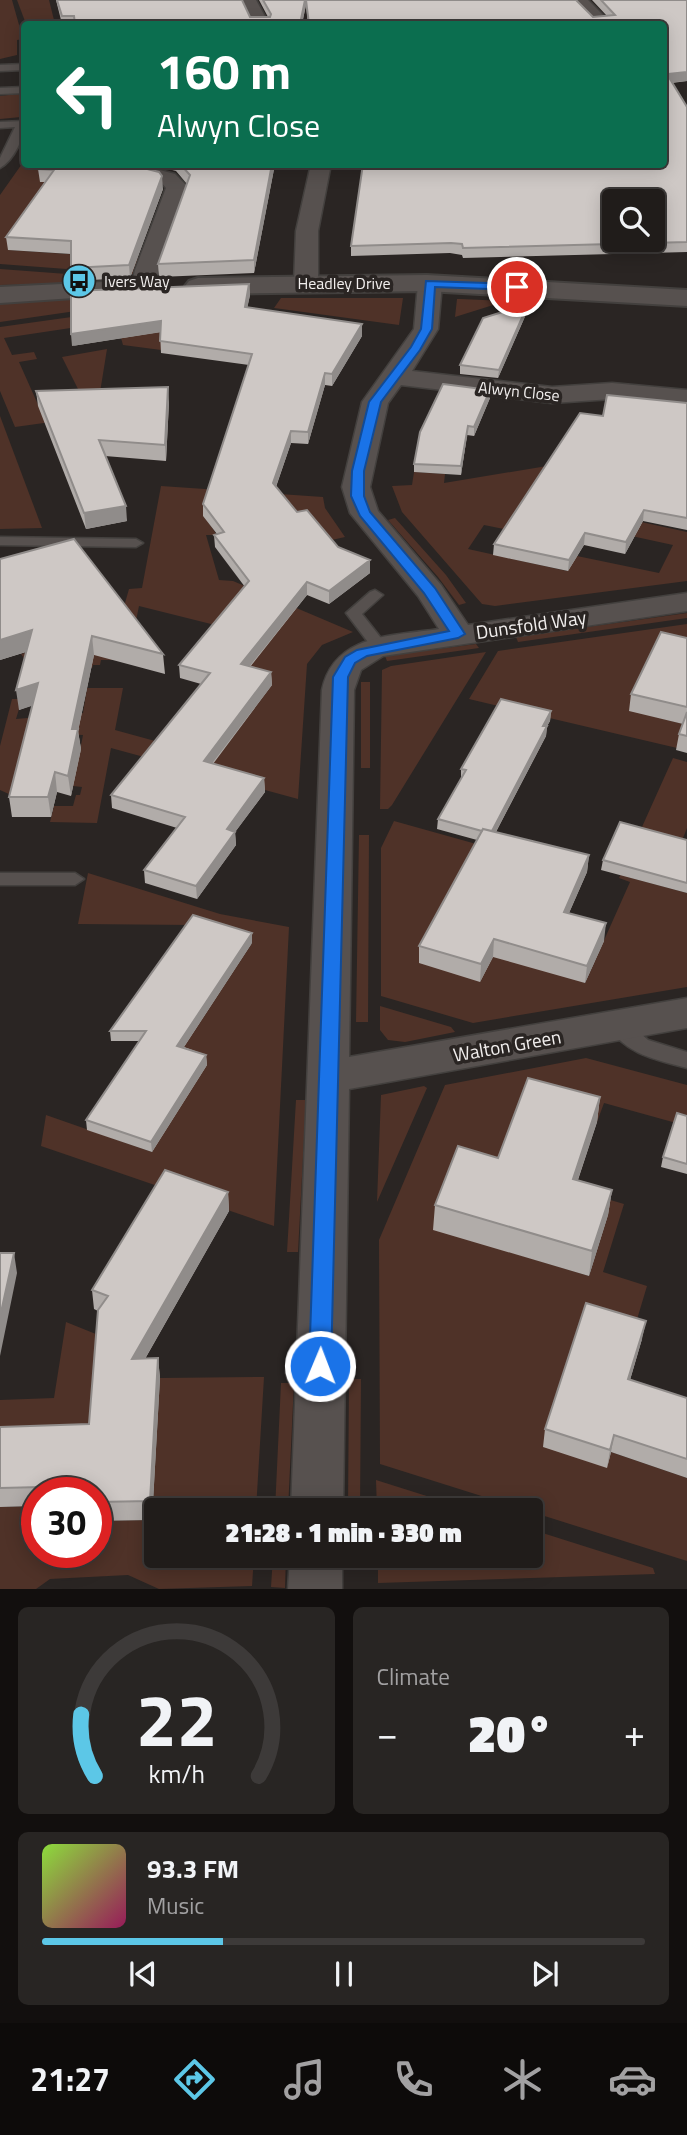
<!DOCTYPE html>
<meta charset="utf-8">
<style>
:root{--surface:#201c1a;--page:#282523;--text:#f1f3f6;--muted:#a2a1a2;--line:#3d3a39;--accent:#5cc7e7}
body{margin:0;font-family:"Titillium Web",sans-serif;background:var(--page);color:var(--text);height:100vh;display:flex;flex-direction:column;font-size:26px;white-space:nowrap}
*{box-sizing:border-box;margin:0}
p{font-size:23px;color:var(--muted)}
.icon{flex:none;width:38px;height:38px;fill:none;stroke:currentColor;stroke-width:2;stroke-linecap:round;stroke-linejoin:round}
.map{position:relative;height:1589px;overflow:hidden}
.side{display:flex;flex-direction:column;gap:18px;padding:18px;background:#120f0e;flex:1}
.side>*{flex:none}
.top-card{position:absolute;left:21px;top:21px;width:646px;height:147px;border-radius:7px;box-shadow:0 4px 18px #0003,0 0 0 2px var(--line);background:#0b6e4f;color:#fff;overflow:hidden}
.controls{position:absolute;left:602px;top:189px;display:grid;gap:14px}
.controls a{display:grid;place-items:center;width:63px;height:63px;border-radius:7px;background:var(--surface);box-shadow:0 4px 18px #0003,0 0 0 2px var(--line);font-size:35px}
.speed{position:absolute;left:21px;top:1477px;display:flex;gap:14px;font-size:35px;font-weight:700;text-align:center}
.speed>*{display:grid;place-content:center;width:91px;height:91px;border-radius:50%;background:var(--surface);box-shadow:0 4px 18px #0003,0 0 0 2px var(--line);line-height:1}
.speed .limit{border:10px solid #d22;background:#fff;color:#111}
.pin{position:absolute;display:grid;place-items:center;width:60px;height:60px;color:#fff;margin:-30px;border:4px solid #fff;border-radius:50%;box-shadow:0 2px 7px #0007}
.me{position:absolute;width:77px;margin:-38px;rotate:1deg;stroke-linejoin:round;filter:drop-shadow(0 0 5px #0008)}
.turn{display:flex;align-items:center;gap:24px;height:147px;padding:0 21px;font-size:32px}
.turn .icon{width:91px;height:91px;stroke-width:2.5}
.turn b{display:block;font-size:49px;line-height:60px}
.big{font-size:52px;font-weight:800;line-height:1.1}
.side .tile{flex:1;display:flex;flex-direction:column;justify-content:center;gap:10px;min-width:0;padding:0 24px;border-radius:10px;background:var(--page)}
.side .dial{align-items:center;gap:0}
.dial svg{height:182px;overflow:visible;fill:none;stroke:var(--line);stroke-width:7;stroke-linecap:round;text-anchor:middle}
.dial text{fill:var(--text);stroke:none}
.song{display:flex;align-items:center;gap:21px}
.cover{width:84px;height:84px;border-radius:10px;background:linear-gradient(135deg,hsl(90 70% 55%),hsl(330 70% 35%))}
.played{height:7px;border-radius:4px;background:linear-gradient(90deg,var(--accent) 30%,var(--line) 30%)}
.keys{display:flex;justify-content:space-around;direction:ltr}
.heat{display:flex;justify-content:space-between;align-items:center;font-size:38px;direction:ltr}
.side .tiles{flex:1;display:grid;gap:18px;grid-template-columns:1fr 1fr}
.tile:last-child{grid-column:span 2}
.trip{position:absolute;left:144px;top:1498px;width:399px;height:70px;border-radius:7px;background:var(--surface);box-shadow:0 4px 18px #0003,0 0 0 2px var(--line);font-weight:800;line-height:70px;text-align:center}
.menu{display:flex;height:112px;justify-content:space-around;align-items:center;background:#0d0b0a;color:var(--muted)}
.menu .icon{width:49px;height:49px}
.menu .current{color:var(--accent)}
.menu b{font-size:32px;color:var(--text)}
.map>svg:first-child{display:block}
</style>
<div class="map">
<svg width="687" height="1589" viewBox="0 0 687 1589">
<rect width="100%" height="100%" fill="#2a2523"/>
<path fill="#4f3228" d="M0,0H12L23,39L17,40V55L0,59Z
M17,0H49L55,24H26Z
M17,94L24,96L21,117L0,119V96Z
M24,161V164L53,165L59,183L8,250L142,259L133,274L0,264V195Z
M0,269L94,276L63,279V284L0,285Z
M136,296L138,302L0,322V303Z
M281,298H403L399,325L274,308Z
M457,299H460L506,301L455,317Z
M186,301L161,350L123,345L121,338L144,317L4,338L12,355L34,352L37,359L19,362L44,418L51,422L15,427L0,391V327Z
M107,349L97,411H89L62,357Z
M0,416L42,528L0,529Z
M583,460L523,533L484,525L468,549L567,571L577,556L659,573L673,545L590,527L577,508L687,532V581L495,606L482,604L402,512L392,486L412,485L414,472L445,474L444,483Z
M161,486L323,497L325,508L345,537L323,542L208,522L217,535H206L219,580L233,581L353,632L322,645L307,664L298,799L111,748L97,823L50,822L54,806H73L76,795H80L82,787L73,786L83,735L34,733L11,795L0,790V746L12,699H22L16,719L83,713L87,688H123L115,730L217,758L271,686L245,672L283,624L223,627L139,606L128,660H101L100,665H93L92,668L30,667L21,654L125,622L121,617L129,589L142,588Z
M395,518L446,575L466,603L459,605L438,577L388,520Z
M687,613V618L518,642L516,637Z
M687,624V655L629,710L683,724L687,714L677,748L469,699L498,651Z
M476,644L479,648L387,661L385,656Z
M486,652L392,805L388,809H380L382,670L391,666Z
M361,682H370V768H361Z
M673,758L687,762V828L679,848L628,877L687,893V987L473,1023L381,996V848L394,821L487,847L499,944L585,983L630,882L619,878Z
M359,835H369L368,1022H356Z
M88,873L220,914L289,927L274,1226L41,1146L46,1115L152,1152L160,1049L185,1045L252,943L194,925L78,924Z
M380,1006L451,1027L455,1032L405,1042L388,1040L380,1030Z
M586,1058L687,1085V1126L604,1103L597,1122L506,1155L434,1229L589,1276L608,1215L549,1182L624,1204L603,1272L647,1286L632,1336L611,1452L687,1478V1561L380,1464L379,1240L445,1085Z
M424,1086L427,1088L377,1202L381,1095Z
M296,1100H306L298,1252H287Z
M66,1322L138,1351L92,1444L0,1446V1400L54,1398Z
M264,1377L256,1510H156V1556H254L252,1586L159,1589L128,1575L50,1579L36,1589H0V1507L37,1506V1552H96V1521L152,1520L160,1378Z
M349,1379H361L360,1510H348Z
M281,1383H294L288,1510H275Z
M376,1480L471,1510H377Z
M530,1529L653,1568L655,1574L378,1583V1556H530Z
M273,1556H286L285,1588L271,1587Z"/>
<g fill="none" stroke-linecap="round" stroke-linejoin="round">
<defs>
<path id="lane" d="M24,64V70L0,71V65Z
M24,87V93L0,94V88Z
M24,121C25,137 14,160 0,168V158L15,127L0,128V122Z
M0,537L136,539L143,543L136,547L0,545Z
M375,590L383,595L362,614L388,647L380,652L374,650L346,613L370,592Z
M0,873H75L84,879L75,885H0Z
M618,1018L625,1020L648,1040L687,1052V1068C657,1060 624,1054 608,1025L611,1020Z"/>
<path id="street" d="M240,0H256L269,24H253Z
M570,0H588L612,24H594Z
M311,164H331L318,231V283L314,288H298L294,283L296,231Z
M144,166L175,174L188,187L151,293H135L131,288L135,270L166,188L161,182L137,176L134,172Z
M430,277L438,279L442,284L438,329L412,371L552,387L612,383L687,390V406L612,399L552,403L401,385L388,403L370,487L378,511L441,585L468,625L687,593V611L383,656L361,670L354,690L349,1057L687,998V1028L349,1089L343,1510H291L322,690C334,634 392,636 439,629L418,596L350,513L342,487L362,402L414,329L418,284L422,279Z
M290,1556H342V1589H288Z"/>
<path id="secondary" d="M427,275L687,290V306L427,291L198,294L189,291L185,286L189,281L198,278Z
M124,281L133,284L137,289L133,294L0,303V287Z"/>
</defs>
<use href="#lane" stroke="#43403e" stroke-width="3"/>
<use href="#street" stroke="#43403e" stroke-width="3"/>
<use href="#secondary" stroke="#43403e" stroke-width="4"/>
<use href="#lane" fill="#57514f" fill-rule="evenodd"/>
<use href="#street" fill="#57514f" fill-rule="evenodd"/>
<use href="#secondary" fill="#57514f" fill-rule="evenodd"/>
</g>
<path fill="#b1aca9" d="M56,0H242L250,17H268L259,0H576L593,17L607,16L592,0H687V81L672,83L687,107V252L463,258L462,255L450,253L351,256V246L663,24H308L306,5L302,24H62Z
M42,164H143L138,167L163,189L130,278L72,281L71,254L8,250L6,237L45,182H40L38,169Z
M149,164H275L254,273L159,277L158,264L187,184L176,171Z
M249,284L250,295L247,308L362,324V336L332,386L325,385L308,444L291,443L276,487L297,512L370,573L329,604L307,595L250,667L271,672L272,685L213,764L264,778L265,792L235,832L236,845L197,899L145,883L144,870L177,828L112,808L111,795L201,684L180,678L179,665L245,587L215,547L214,535L217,534L203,516V504L249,365L161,353L160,332L72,346Z
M527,312L498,378L460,374V365Z
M490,390V398L474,436L467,435L461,475L414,472V464Z
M36,391L169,402L166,461L105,456L127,521L86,529L38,406Z
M687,403V530L643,521L625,554L584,545L568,571L493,555L494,544L603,416Z
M0,559L163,654L165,674L94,655L78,731L81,749L71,796L57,792L51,817H12L9,797L33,705L19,710L26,652L0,660Z
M687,638V753L676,750L679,734L683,724L629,711L631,694Z
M551,711L550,721L547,726L546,736L496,832L589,855L587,872L569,913L604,941L585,983L493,957L480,982L419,963V946L477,840L437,829L438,819L461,779V769Z
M687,840V893L601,870L603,860Z
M252,943L184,1047L206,1055L207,1065L152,1152L87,1130L86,1120L139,1041H111L110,1031Z
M600,1097L597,1122L578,1180L612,1190L608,1215L589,1276L433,1230L435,1205L498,1158Z
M687,1116V1174L661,1167L663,1157Z
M228,1192L229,1211L145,1359L158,1358L160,1378L152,1520L96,1521V1493H37V1506L0,1507V1427L89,1424L98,1311L94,1309L92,1290Z
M642,1339L630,1380L687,1398V1478L611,1452L607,1468L543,1447L545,1429Z"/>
<path fill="#908c8a" d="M305,0L306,5L302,24H300Z
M687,72V81L666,83L667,74Z
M272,164H275L254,273V260Z
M162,176L163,189L130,278L129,265Z
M249,284L250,295L245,319V307Z
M528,304L527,312L498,378L499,370Z
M161,321L162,332L72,346L71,334Z
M362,324V336L332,386V374Z
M325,373V385L308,444V432Z
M168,387L169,402L166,461L165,445Z
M490,390V398L474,436V427Z
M468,426L467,435L461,475V466Z
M291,431V443L273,495V483Z
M126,506L127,521L86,529L84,513Z
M644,510L643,521L625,554L626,542Z
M585,533L584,545L568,571L569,560Z
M370,560V573L329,604V591Z
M307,582V595L241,677V664Z
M32,630L35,649L0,660V640Z
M92,636L94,655L78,731L81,749L71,796L68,776L72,729Z
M271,672L272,685L204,774V761Z
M38,683L41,703L19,710L16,690Z
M551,711L550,721L542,735L543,726Z
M547,726L546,736L490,843L491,833Z
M55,772L57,792L51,817L48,797Z
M264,778L265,792L227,843V829Z
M235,832L236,845L197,899L196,886Z
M589,855L587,872L562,929L564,912Z
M606,923L604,941L585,983L587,966Z
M252,933V943L178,1056L177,1046Z
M494,939L493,957L480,982L481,964Z
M206,1055L207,1065L152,1152L151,1142Z
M600,1097L597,1122L570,1203L573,1179Z
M612,1190L608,1215L589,1276L592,1251Z
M228,1192L229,1211L134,1378L132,1359Z
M14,1253L17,1273L0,1356V1317Z
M646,1321L642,1339L625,1397L628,1379Z
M158,1358L160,1378L152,1520L150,1501Z
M614,1435L611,1452L607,1468L610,1450Z"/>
<path fill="#cec8c5" stroke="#908c8a" stroke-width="2" fill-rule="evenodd" d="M57,0H242L250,17H270L271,14L263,0H305L300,24H75L74,16H62Z
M306,0H576L593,17L615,15L601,0H687V72L667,74L687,107V242L463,248L462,244L451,243L351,246L363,164H663V24H309ZM614,201H653V240H614Z
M42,164H134L135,166L159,172L162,176L129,265L71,268V241L6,237L54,170L38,169Z
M180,164H272L254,260L158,264L190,175Z
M249,284L245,307L362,324L332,374L325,373L308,432L291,431L273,483L297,512L307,510L338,547L370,560L329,591L307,582L241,664L271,672L204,761L264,778L227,829L235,832L196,886L144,870L185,817L111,795L210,673L179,665L249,581L214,535L224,532L203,504L252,354L160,341L161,321L71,334V291Z
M528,304L499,370L460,365L483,318Z
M443,384L490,390L474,427L468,426L461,466L414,464L420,432Z
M168,387L165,445L99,440L126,506L84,513L36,391Z
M607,395L687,403V518L644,510L626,542L585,533L569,560L494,544L580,413L603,416Z
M74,539L163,654L92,636L72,729H78L68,776L55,772L48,797H9L38,683L16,690L32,630L0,640V559Z
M661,632L687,638V707L631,694Z
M501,699L551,711L543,726H547L492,831L483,829L482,831L438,819L466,770L461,769Z
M687,712V736L679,734Z
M620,822L687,840V883L603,860Z
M483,829L589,855L564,912L606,923L587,966L494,939L481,964L419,946Z
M193,915L252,933L177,1046L206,1055L151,1142L86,1120L146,1031H110Z
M528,1078L600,1097L573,1179L612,1190L592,1251L435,1205L458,1146L498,1158Z
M677,1113L687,1116V1164L663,1157Z
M165,1170L228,1192L132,1359L158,1358L150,1501L96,1502V1493H83V1486L0,1488V1427L89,1424L98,1310L108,1296L92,1290Z
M0,1253H14L0,1317Z
M586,1303L646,1321L628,1379L687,1398V1459L614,1435L610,1450L545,1429Z"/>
<path fill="#1a73e8" stroke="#114b97" stroke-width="2" d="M426,281L517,284L522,287L517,290L435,287L432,329L420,350L381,402L364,471V496L370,512L435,588L465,634L458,638L367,656L355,663L348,677L331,1366L328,1373L320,1376L312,1373L309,1366L333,677L345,657L357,650L449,631L424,593L360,516L351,496L352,471L369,402L411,347L421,329Z"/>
<defs>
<symbol id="bus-disc" viewBox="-11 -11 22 22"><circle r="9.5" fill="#5cc7e7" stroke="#2a2523"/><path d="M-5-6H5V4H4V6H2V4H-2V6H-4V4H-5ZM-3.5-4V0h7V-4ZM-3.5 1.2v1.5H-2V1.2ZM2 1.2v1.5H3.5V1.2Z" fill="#111"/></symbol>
</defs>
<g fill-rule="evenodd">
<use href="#bus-disc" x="60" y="262" width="38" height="38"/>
</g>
<g text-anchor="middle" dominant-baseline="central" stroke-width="7" stroke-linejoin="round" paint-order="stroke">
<g font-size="16" fill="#f2efee" stroke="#2a2523" text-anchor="start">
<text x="104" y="281">Ivers Way</text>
</g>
<g font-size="16" fill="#f2efee" stroke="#2a2523">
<text x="344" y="283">Headley Drive</text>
<text transform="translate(519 391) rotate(6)">Alwyn Close</text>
</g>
<g font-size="19" fill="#f2efee" stroke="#2a2523">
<text transform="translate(531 624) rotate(-8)">Dunsfold Way</text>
<text transform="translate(507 1045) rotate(-10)">Walton Green</text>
</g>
</g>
</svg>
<div class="controls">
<a><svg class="icon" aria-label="search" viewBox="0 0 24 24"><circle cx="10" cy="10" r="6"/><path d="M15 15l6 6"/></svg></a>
</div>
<div class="speed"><div class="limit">30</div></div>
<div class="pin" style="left:517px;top:287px;background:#d93025"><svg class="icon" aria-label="arrive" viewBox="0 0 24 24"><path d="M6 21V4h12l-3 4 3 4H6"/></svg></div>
<svg class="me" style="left:320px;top:1366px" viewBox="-20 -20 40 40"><circle r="17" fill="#1a73e8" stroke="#fff" stroke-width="3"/><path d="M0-11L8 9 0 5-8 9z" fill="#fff"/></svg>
<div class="trip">21:28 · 1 min · 330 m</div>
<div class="top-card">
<div class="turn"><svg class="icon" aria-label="left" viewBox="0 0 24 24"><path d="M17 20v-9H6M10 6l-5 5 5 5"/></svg><div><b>160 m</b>Alwyn Close</div></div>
</div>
</div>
<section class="side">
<div class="tiles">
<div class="tile dial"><svg viewBox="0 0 100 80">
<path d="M14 69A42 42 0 1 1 86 69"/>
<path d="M14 69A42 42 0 0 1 8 42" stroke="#5cc7e7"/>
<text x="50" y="56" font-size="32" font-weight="700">22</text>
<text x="50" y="72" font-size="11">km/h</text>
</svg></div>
<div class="tile"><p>Climate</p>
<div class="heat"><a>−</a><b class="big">20°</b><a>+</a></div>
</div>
<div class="tile">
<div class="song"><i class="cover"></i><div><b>93.3 FM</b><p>Music</p></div></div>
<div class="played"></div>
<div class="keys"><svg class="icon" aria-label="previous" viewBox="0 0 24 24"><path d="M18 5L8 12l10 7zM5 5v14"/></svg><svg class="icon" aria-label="pause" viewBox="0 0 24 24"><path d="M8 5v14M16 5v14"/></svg><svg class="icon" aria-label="next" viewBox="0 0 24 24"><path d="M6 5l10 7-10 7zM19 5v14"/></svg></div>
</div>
</div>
</section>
<nav class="menu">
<b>21:27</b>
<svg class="icon current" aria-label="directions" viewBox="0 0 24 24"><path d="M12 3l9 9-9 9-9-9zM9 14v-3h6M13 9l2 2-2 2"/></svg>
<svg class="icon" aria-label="music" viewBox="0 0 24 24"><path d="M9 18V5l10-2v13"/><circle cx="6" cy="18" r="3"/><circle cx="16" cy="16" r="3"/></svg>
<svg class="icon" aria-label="phone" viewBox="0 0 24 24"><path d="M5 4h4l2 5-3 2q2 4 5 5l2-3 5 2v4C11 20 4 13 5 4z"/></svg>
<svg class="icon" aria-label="climate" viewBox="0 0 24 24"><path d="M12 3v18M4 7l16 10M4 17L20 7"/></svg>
<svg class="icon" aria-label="car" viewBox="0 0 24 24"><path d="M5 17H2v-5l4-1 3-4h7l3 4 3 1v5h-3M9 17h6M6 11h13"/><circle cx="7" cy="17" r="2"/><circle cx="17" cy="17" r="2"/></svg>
</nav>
